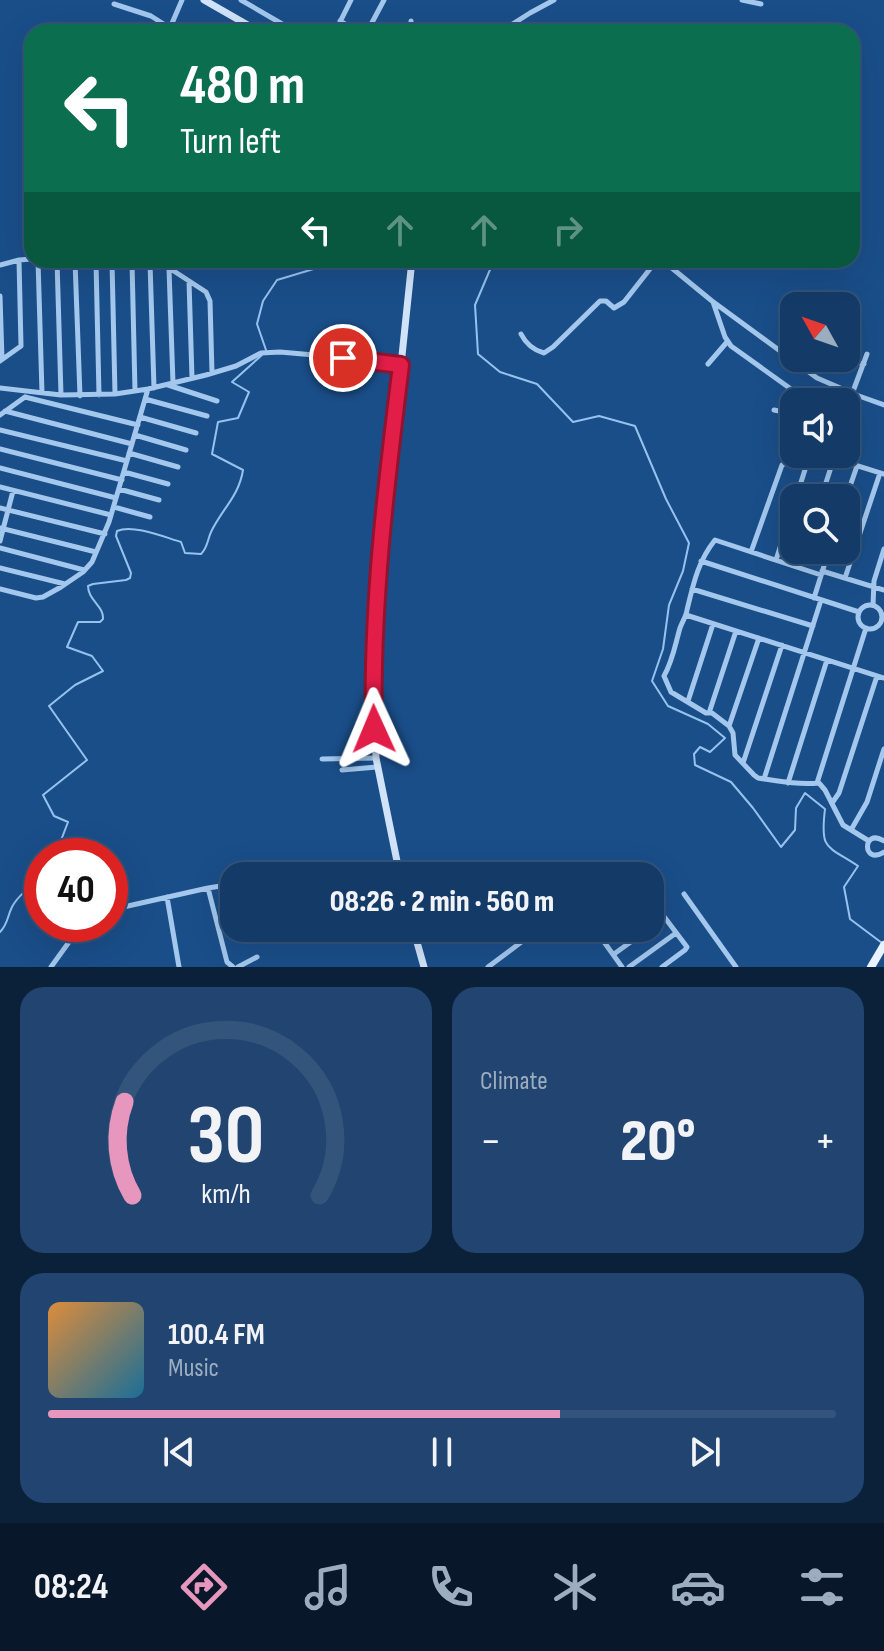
<!DOCTYPE html>
<meta charset="utf-8">
<style>
:root{--surface:#143a67;--page:#214570;--text:#f1f3f6;--muted:#9dadc0;--line:#33547b;--accent:#e797bd}
body{margin:0;font-family:"Sofia Sans Condensed",sans-serif;background:var(--page);color:var(--text);height:100vh;display:flex;flex-direction:column;font-size:30px;white-space:nowrap}
*{box-sizing:border-box;margin:0}
p{font-size:26px;color:var(--muted)}
.icon{flex:none;width:44px;height:44px;fill:none;stroke:currentColor;stroke-width:2;stroke-linecap:round;stroke-linejoin:round}
.map{position:relative;height:967px;overflow:hidden}
.details{display:flex;flex-direction:column;gap:20px;padding:20px;background:#0b2039;flex:1}
.details>*{flex:none}
.guide{position:absolute;left:24px;top:24px;width:836px;height:244px;border-radius:24px;box-shadow:0 8px 32px #0002,0 0 0 2px var(--line);background:#0b6e4f;color:#fff;overflow:hidden}
.needle{width:52px;rotate:310deg}
.tools{position:absolute;left:780px;top:292px;display:grid;gap:16px}
.tools a{display:grid;place-items:center;width:80px;height:80px;border-radius:16px;background:var(--surface);box-shadow:0 8px 32px #0002,0 0 0 2px var(--line);font-size:40px}
.speed{position:absolute;left:24px;top:838px;display:flex;gap:16px;font-size:40px;font-weight:700;text-align:center}
.speed>*{display:grid;place-content:center;width:104px;height:104px;border-radius:50%;background:var(--surface);box-shadow:0 8px 32px #0002,0 0 0 2px var(--line);line-height:1}
.speed .limit{border:12px solid #d22;background:#fff;color:#111}
.pin{position:absolute;display:grid;place-items:center;width:68px;height:68px;color:#fff;margin:-34px;border:4px solid #fff;border-radius:50%;box-shadow:0 2px 8px #0007}
.me{position:absolute;width:88px;margin:-44px;rotate:359deg;stroke-linejoin:round;filter:drop-shadow(0 0 6px #0008)}
.turn{display:flex;align-items:center;gap:28px;height:168px;padding:0 24px;font-size:36px}
.turn .icon{width:104px;height:104px;stroke-width:2.5}
.turn b{display:block;font-size:56px;line-height:68px}
.lanes{display:flex;align-items:center;height:76px;padding:0 24px;background:#0003;justify-content:center;gap:40px;direction:ltr}
.lanes .off{opacity:.35}
.big{font-size:60px;font-weight:800;line-height:1.1}
.details .card{flex:1;display:flex;flex-direction:column;justify-content:center;gap:12px;min-width:0;padding:0 28px;border-radius:24px;background:var(--page)}
.details .dial{align-items:center;gap:0}
.dial svg{height:208px;overflow:visible;fill:none;stroke:var(--line);stroke-width:7;stroke-linecap:round;text-anchor:middle}
.dial text{fill:var(--text);stroke:none}
.song{display:flex;align-items:center;gap:24px}
.cover{width:96px;height:96px;border-radius:12px;background:linear-gradient(135deg,hsl(30 70% 55%),hsl(200 70% 35%))}
.played{height:8px;border-radius:4px;background:linear-gradient(90deg,var(--accent) 65%,var(--line) 65%)}
.keys{display:flex;justify-content:space-around;direction:ltr}
.heat{display:flex;justify-content:space-between;align-items:center;font-size:44px;direction:ltr}
.details .tiles{flex:1;display:grid;gap:20px;grid-template-columns:1fr 1fr}
.card:last-child{grid-column:span 2}
.trip{position:absolute;left:220px;top:862px;width:444px;height:80px;border-radius:24px;background:var(--surface);box-shadow:0 8px 32px #0002,0 0 0 2px var(--line);font-weight:800;line-height:80px;text-align:center}
.tabs{display:flex;height:128px;justify-content:space-around;align-items:center;background:#081729;color:var(--muted)}
.tabs .icon{width:56px;height:56px}
.tabs .on{color:var(--accent)}
.tabs b{font-size:36px;color:var(--text)}
.map>svg:first-child{display:block}
</style>
<div class="map">
<svg width="884" height="967" viewBox="0 0 884 967">
<rect width="100%" height="100%" fill="#1a4e89"/>
<g fill="none" stroke-linecap="round" stroke-linejoin="round">
<path stroke="#96c2ef" stroke-width="2" d="M484,260L492,265L475,305L478,354L500,372L537,384L573,422L599,416L635,426L666,499L689,543L683,571L669,605L663,649L652,681L668,706L708,724L725,738L710,752L700,747L694,754L695,765L731,782L753,808L781,847L795,830L796,808L805,793L825,809C820,850 826,845 858,866L844,887L850,919L882,943
M266,350L257,324L263,301L277,280L327,265L336,260
M58,856L60,843L68,822L54,816L43,795L87,760L49,706L75,685L103,671L92,656L67,647L78,622H100L103,619C104,606 88,600 88,586L93,584L126,580L130,578L131,573L116,536L117,531C133,524 164,537 181,542L185,553L201,554C208,547 207,541 211,532C222,509 239,496 243,470L212,454L218,422L238,418L249,392L232,382L262,355
M0,932C8,924 7,917 12,907C17,897 32,884 42,879"/>
<path stroke="#a3c7ed" stroke-width="5" d="M241,0L296,32
M742,0L761,4
M114,4L151,16L170,28
M340,21L358,32
M411,21L412,32
M173,32L170,28L182,0
M335,32L351,0
M367,32L384,0
M500,32L530,13L554,0
M38,260L42,393
M57,260L61,395
M61,260L163,264L206,292L210,301L212,373
M662,260L712,301L817,378L859,396L884,405
M75,261L80,396
M96,262L99,395
M112,262L115,394
M132,262L135,391
M150,263L154,388
M0,265L19,260L32,259
M169,269L173,383
M189,281L192,378
M0,296L2,359
M713,302L725,337L731,346L809,402
M521,334C526,344 533,350 544,353L553,347L600,301H606L614,308L624,302L657,260
M836,358L864,364
M0,361L21,346L19,260
M708,364L727,342
M168,385L217,401
M0,388L61,395L115,394L148,389L206,375L236,366L261,353L280,352L314,355L401,365
M852,394L867,354
M25,397L138,425
M145,399L207,416
M774,410L779,411L794,421
M5,411L132,444
M0,415L25,397
M140,417L196,433
M0,430L127,461
M135,435L186,450
M0,449L122,480
M129,453L178,467
M820,454L884,474
M0,468L116,498
M124,472L168,484
M0,487L111,515
M119,489L159,500
M796,498L810,454
M821,498L834,458
M846,498L857,466
M114,507L150,517
M0,508L105,534
M0,528L96,552
M0,541L13,491
M0,548L84,570
M751,552L782,465L805,454
M776,560L794,504
M701,561L859,612
M798,567L804,550
M0,568L65,584
M822,571L884,590
M821,575L715,540C698,561 693,585 687,610C686,617 682,622 680,628C675,645 673,660 664,676L671,692L706,713H712L729,726L733,733L735,755L754,775L758,778C778,781 798,785 819,783L825,790L843,825L869,841
M845,578L880,473
M0,589L36,598L43,597L61,587L83,572L92,562L109,522L148,389
M692,589L813,626
M814,598L829,550
M858 617a12 12 0 1 1 24 0a12 12 0 1 1-24 0Z
M873,605L874,581L884,549
M686,615L884,678
M688,701L713,624
M709,713L736,631
M729,726L759,638
M322,759L376,758
M743,763L782,645
M342,770L377,767
M764,779L821,600
M788,783L827,660
M817,783L866,628
M832,803L839,793L877,676
M851,830L867,802L884,749
M884,841C862,827 862,866 884,852
M295,876L324,873
M613,876L626,867L635,876
M208,888L227,962L233,967
M684,894L736,967
M167,897L179,967
M650,898L687,947L685,950L662,967
M110,910L208,888L234,884
M365,928V937
M594,928L622,967
M602,938L615,928
M614,954L664,918
M51,967L82,924
M238,967L257,957
M488,967L528,937L543,930
M629,967L676,933"/>
<path stroke="#d0e3f9" stroke-width="7" d="M204,0L260,32
M400,876L376,758L373,668L381,556L412,260
M413,928L424,967"/>
<path stroke="#e9f2ff" stroke-width="8" d="M871,967L884,945"/>
</g>
<g fill="none" stroke-linecap="round" stroke-linejoin="round">
<defs>
<path id="route" d="M343,358L401,365C386,485 371,608 374,729"/>
</defs>
<use href="#route" stroke="#92132f" stroke-width="20"/>
<use href="#route" stroke="#e11d48" stroke-width="14"/>
</g>
</svg>
<div class="tools">
<a><svg class="needle" viewBox="-14 -14 28 28"><path d="M0-13l5 13h-10z" fill="#e53935"/><path d="M0 13l5-13h-10z" fill="#9dadc0"/></svg></a>
<a><svg class="icon" aria-label="sound" viewBox="0 0 24 24"><path d="M4 9h4l5-4v14l-5-4H4zM17 9q2 3 0 6"/></svg></a>
<a><svg class="icon" aria-label="search" viewBox="0 0 24 24"><circle cx="10" cy="10" r="6"/><path d="M15 15l6 6"/></svg></a>
</div>
<div class="speed"><div class="limit">40</div></div>
<div class="pin" style="left:343px;top:358px;background:#d93025"><svg class="icon" aria-label="arrive" viewBox="0 0 24 24"><path d="M6 21V4h12l-3 4 3 4H6"/></svg></div>
<svg class="me" style="left:374px;top:729px" viewBox="-20 -20 40 40"><path d="M0-17L14 15 0 8-14 15z" fill="#e11d48" stroke="#fff" stroke-width="4"/></svg>
<div class="trip">08:26 · 2 min · 560 m</div>
<div class="guide">
<div class="turn"><svg class="icon" aria-label="left" viewBox="0 0 24 24"><path d="M17 20v-9H6M10 6l-5 5 5 5"/></svg><div><b>480 m</b>Turn left</div></div>
<div class="lanes"><svg class="icon" aria-label="left" viewBox="0 0 24 24"><path d="M17 20v-9H6M10 6l-5 5 5 5"/></svg><svg class="icon off" aria-label="ahead" viewBox="0 0 24 24"><path d="M12 20V5M6 11l6-6 6 6"/></svg><svg class="icon off" aria-label="ahead" viewBox="0 0 24 24"><path d="M12 20V5M6 11l6-6 6 6"/></svg><svg class="icon off" aria-label="right" viewBox="0 0 24 24"><path d="M7 20v-9h11M14 6l5 5-5 5"/></svg></div>
</div>
</div>
<section class="details">
<div class="tiles">
<div class="card dial"><svg viewBox="0 0 100 80">
<path d="M14 69A42 42 0 1 1 86 69"/>
<path d="M14 69A42 42 0 0 1 11 33" stroke="#e797bd"/>
<text x="50" y="56" font-size="32" font-weight="700">30</text>
<text x="50" y="72" font-size="11">km/h</text>
</svg></div>
<div class="card"><p>Climate</p>
<div class="heat"><a>−</a><b class="big">20°</b><a>+</a></div>
</div>
<div class="card">
<div class="song"><i class="cover"></i><div><b>100.4 FM</b><p>Music</p></div></div>
<div class="played"></div>
<div class="keys"><svg class="icon" aria-label="previous" viewBox="0 0 24 24"><path d="M18 5L8 12l10 7zM5 5v14"/></svg><svg class="icon" aria-label="pause" viewBox="0 0 24 24"><path d="M8 5v14M16 5v14"/></svg><svg class="icon" aria-label="next" viewBox="0 0 24 24"><path d="M6 5l10 7-10 7zM19 5v14"/></svg></div>
</div>
</div>
</section>
<nav class="tabs">
<b>08:24</b>
<svg class="icon on" aria-label="directions" viewBox="0 0 24 24"><path d="M12 3l9 9-9 9-9-9zM9 14v-3h6M13 9l2 2-2 2"/></svg>
<svg class="icon" aria-label="music" viewBox="0 0 24 24"><path d="M9 18V5l10-2v13"/><circle cx="6" cy="18" r="3"/><circle cx="16" cy="16" r="3"/></svg>
<svg class="icon" aria-label="phone" viewBox="0 0 24 24"><path d="M5 4h4l2 5-3 2q2 4 5 5l2-3 5 2v4C11 20 4 13 5 4z"/></svg>
<svg class="icon" aria-label="climate" viewBox="0 0 24 24"><path d="M12 3v18M4 7l16 10M4 17L20 7"/></svg>
<svg class="icon" aria-label="car" viewBox="0 0 24 24"><path d="M5 17H2v-5l4-1 3-4h7l3 4 3 1v5h-3M9 17h6M6 11h13"/><circle cx="7" cy="17" r="2"/><circle cx="17" cy="17" r="2"/></svg>
<svg class="icon" aria-label="filters" viewBox="0 0 24 24"><path d="M4 7h16M4 17h16"/><circle cx="9" cy="7" r="2"/><circle cx="15" cy="17" r="2"/></svg>
</nav>
